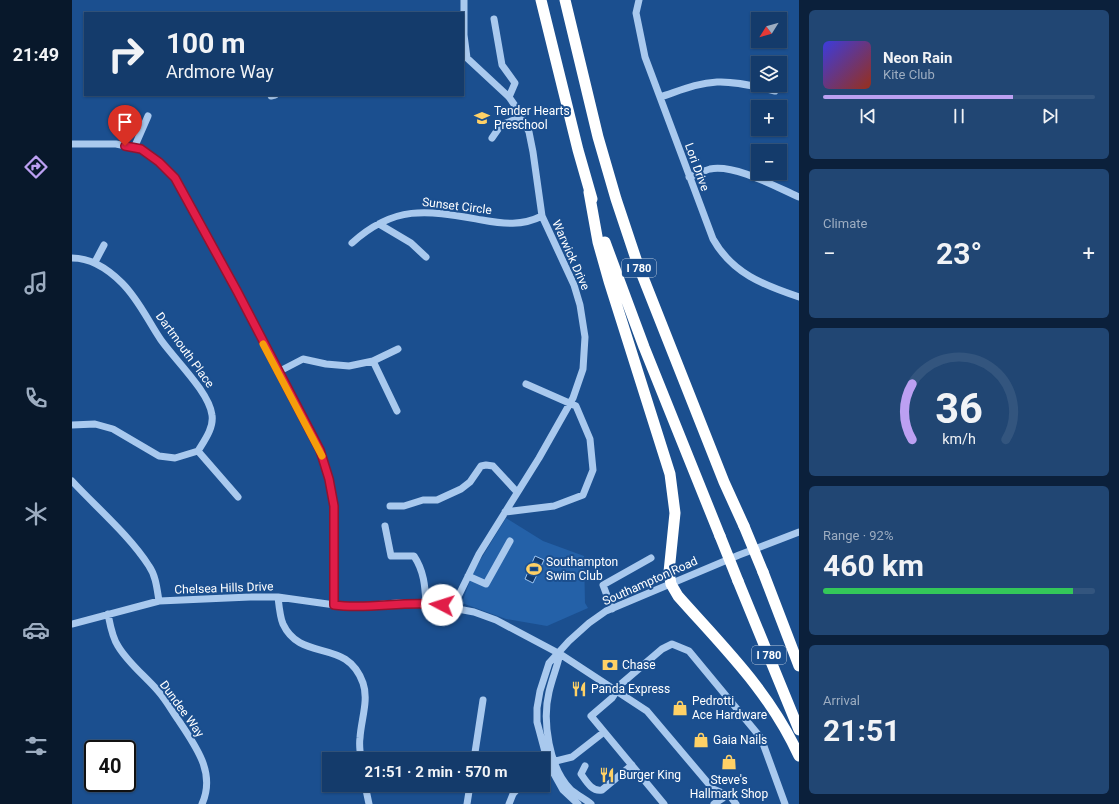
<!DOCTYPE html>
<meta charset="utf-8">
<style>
:root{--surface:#143b6b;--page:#214673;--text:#f1f3f6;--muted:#9dadc1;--line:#33557e;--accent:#bca0f2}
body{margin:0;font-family:Roboto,sans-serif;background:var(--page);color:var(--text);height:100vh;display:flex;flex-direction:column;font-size:15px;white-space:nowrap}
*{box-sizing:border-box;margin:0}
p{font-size:13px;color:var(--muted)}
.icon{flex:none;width:22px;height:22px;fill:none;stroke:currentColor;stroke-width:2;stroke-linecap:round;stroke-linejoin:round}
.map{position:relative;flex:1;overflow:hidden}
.panel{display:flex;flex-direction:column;gap:10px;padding:10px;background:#0b203b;width:320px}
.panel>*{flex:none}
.top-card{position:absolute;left:12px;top:12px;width:380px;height:84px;border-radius:0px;box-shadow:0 1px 3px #0004,0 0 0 1px var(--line);background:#143b6b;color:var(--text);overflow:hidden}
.needle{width:26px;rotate:233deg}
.controls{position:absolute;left:679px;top:12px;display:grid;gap:8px}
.controls a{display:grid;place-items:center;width:36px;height:36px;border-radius:0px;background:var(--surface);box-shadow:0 1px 3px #0004,0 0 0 1px var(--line);font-size:20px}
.speed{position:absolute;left:12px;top:740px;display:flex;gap:8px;font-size:20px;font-weight:700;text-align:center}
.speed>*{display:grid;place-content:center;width:52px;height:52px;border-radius:50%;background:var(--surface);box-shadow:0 1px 3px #0004,0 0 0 1px var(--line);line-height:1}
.speed .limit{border:2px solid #111;border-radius:6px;background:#fff;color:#111}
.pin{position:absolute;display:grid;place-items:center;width:34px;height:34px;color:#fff;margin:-41px -17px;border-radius:50% 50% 50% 0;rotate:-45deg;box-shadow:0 0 4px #0007}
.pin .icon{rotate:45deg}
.me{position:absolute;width:44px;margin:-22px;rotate:275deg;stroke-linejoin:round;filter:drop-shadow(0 0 3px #0008)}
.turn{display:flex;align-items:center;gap:14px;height:84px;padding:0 16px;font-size:18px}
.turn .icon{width:52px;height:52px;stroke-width:2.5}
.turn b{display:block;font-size:28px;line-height:34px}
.big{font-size:30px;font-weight:700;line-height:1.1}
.panel .widget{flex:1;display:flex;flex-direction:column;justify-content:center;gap:6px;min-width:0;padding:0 14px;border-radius:6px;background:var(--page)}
.panel .dial{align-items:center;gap:0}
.dial svg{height:104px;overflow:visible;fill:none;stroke:var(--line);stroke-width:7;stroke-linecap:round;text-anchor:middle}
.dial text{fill:var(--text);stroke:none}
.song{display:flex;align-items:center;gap:12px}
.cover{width:48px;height:48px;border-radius:6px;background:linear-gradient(135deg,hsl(240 70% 55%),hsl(10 70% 35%))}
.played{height:4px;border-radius:2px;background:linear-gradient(90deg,var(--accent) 70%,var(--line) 70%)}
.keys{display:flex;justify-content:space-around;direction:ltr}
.heat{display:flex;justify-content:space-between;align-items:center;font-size:22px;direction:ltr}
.charge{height:6px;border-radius:3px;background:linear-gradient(90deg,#34c759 92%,var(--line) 0)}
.trip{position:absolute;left:250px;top:752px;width:228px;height:40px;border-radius:0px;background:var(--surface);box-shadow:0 1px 3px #0004,0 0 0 1px var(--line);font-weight:700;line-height:40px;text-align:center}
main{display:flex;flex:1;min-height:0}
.dock{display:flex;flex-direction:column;width:72px;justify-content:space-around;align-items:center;background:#08182b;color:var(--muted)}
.dock .icon{width:28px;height:28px}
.dock .on{color:var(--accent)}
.dock b{font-size:18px;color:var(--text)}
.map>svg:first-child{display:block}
</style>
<main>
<nav class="dock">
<b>21:49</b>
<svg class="icon on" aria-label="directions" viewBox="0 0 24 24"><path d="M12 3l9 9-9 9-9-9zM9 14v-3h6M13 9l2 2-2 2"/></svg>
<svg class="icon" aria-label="music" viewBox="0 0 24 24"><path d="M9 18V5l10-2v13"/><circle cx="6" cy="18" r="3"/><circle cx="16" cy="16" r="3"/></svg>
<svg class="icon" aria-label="phone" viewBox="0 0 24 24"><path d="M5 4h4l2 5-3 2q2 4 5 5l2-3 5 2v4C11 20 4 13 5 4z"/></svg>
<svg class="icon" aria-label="climate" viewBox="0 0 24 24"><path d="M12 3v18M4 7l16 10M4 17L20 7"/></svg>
<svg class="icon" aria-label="car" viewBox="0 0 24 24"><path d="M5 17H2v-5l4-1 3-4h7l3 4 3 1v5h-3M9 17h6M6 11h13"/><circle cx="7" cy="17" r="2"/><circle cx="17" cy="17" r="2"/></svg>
<svg class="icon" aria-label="filters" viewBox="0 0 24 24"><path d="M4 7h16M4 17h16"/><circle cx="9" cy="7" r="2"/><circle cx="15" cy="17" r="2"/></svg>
</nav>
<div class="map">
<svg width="727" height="804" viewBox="0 0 727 804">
<rect width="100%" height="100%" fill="#1b4f8f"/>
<path fill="#2461a8" d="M434,518L471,541L512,556L513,603L516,608L475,626L434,619L390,603L401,572Z"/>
<path fill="#123a6d" stroke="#9cc4f0" d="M463,556L472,560L461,583L453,579Z"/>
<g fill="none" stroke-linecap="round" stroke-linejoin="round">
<path stroke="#a9c9ee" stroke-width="7" d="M567,0L564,13L573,57L641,239C660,273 691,285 727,297
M422,19L430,65L443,83L437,97
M199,96L203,95
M588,97C607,91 625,83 645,82C664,81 684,87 703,91
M420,138L429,125L450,117
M0,144H44L69,149L87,162L103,178L165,291L248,450L257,479L262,506V605
M62,148L76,116
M617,177C624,175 631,171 638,169C663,164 704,187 727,197
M307,224L339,243L354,257
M280,243C324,203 358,211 410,220C432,224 450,226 470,216
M0,258C20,258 36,269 50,283C67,300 76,321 89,340C104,361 137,392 140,415C142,428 132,441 126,451L103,458L87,456L41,429L23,424L0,425
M23,262L32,245
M301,361L325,411
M206,372L231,359L254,364L277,366L301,361L326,349
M126,451L166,497
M0,481C24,507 58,536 77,566C84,576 85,589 87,601
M318,506H332L351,500H365L389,489L398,482L409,466L414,465L421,466L445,492
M433,512L482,506L511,495L521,470L518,439L504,406L454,384
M313,526L319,556H342C352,571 353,586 354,603
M396,576L414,584L438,541
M206,597C207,606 208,617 211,624C229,663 275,637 291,683C297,700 289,720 288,738C287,744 288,752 289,759
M381,607L407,554L467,458L501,398L511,369L513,337L508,305L502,285L470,216L461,152L457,132L446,110L437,97L395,58L392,35V0
M540,609L531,585L579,558
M36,614C38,624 40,637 46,646C56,663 73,676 86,691C94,700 100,711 107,721C124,747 144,773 130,804
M0,624L87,601L178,597H206L277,607L325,603L359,604L402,612L424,620L488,654L575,711L641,789L658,796L664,804
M488,654C485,667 480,679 477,692C470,721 477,768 499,790C505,795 513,799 519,804
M402,759L411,700
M513,766L509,774C514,781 520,792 530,790L560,765
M471,767L476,763L500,757L532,732
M293,785L297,804
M395,804L398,785
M437,804L441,794L449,785
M506,804L491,790L476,763L465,722V708L468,691L477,663L497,641L517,623L534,611L667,555L727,532
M592,804L519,716L540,698L549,684L590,649L600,644L617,651L689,738L713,804
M642,804L651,798L654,794"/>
<path stroke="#fff" stroke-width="11" d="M469,0L506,150L520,199
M493,0L526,137L544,199L565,262L652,482L672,526
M517,192L526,242L537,281L598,474L603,513L597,572L599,584L606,596C653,649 697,691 727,756
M533,242L572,347L648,536
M691,572L727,666
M666,581L727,730"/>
<path stroke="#fff" stroke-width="11" d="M672,526L691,572
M648,536L666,581"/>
</g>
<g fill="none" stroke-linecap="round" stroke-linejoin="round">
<defs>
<path id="route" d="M53,146L69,149L87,162L103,178L165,291L248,450L257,479L262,506V605C297,610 334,600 370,605"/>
</defs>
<use href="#route" stroke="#92132f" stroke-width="10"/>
<use href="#route" stroke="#e11d48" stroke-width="7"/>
<path stroke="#f59e0b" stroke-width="7" d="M191,344L250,456"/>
</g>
<defs>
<symbol id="school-bare" viewBox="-9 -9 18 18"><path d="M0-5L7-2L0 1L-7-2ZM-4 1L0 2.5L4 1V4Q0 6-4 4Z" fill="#ffd166" stroke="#1b4f8f" stroke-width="2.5" paint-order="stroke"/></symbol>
<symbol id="stadium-bare" viewBox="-9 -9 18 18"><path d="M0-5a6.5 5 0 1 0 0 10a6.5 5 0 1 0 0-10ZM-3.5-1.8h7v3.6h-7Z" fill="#ffd166" stroke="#1b4f8f" stroke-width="2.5" paint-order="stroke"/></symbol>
<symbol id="bank-bare" viewBox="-9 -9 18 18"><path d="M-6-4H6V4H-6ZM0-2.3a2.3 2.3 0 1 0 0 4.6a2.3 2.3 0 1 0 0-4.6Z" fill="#ffd166" stroke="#1b4f8f" stroke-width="2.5" paint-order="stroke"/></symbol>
<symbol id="restaurant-bare" viewBox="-9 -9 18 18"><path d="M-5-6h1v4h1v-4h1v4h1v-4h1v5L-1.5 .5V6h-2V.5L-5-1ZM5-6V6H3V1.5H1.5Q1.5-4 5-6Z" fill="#ffd166" stroke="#1b4f8f" stroke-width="2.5" paint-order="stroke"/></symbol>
<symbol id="shop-bare" viewBox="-9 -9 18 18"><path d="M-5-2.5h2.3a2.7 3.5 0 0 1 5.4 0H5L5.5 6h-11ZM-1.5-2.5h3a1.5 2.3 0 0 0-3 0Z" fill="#ffd166" stroke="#1b4f8f" stroke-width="2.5" paint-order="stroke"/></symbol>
</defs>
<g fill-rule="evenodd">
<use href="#school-bare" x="399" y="107" width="22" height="22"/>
<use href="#stadium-bare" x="451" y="558" width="22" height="22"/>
<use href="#bank-bare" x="527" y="654" width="22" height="22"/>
<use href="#restaurant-bare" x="496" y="678" width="22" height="22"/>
<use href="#shop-bare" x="597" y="697" width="22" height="22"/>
<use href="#shop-bare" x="618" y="729" width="22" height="22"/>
<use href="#shop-bare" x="646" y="751" width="22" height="22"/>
<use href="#restaurant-bare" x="524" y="764" width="22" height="22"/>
</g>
<g text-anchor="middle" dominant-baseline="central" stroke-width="4" stroke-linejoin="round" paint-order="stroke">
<g fill="#1b4f8f" stroke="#bbcadd" stroke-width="1">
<rect x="550" y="259" width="34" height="18" rx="3"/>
<rect x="680" y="646" width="34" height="18" rx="3"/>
</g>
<g font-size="11" font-weight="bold" fill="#fff">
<text x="567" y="268">I 780</text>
<text x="697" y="655">I 780</text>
</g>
<g font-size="12" fill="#fff" stroke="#1b4f8f" text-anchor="start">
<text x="422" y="111">Tender Hearts<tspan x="422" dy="14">Preschool</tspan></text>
<text x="474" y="562">Southampton<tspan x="474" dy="14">Swim Club</tspan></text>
<text x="550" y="665">Chase</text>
<text x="519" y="689">Panda Express</text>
<text x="620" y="701">Pedrotti<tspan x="620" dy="14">Ace Hardware</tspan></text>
<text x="641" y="740">Gaia Nails</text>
<text x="547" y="775">Burger King</text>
<text x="657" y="780" text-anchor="middle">Steve's<tspan x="657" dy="14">Hallmark Shop</tspan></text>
</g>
<g font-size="12" fill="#fff" stroke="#1b4f8f">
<text transform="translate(625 167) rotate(70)">Lori Drive</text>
<text transform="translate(385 206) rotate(7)">Sunset Circle</text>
<text transform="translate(499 255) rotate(66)">Warwick Drive</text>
<text transform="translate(113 350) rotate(54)">Dartmouth Place</text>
<text transform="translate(578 581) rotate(-24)">Southampton Road</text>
<text transform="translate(152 588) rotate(-2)">Chelsea Hills Drive</text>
<text transform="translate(110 709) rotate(54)">Dundee Way</text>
</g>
</g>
</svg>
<div class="controls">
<a><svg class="needle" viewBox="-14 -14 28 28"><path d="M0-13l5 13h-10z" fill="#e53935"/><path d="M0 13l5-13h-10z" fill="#9dadc1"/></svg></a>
<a><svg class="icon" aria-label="layers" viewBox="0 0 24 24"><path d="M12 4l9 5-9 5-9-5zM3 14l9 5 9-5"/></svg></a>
<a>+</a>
<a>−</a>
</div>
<div class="speed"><div class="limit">40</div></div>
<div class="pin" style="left:53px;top:146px;background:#d93025"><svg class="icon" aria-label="arrive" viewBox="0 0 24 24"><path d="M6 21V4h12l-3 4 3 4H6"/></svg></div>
<svg class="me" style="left:370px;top:605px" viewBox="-20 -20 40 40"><circle r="19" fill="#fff"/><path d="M0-13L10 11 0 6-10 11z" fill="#e11d48"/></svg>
<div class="trip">21:51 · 2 min · 570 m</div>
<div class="top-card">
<div class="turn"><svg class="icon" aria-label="right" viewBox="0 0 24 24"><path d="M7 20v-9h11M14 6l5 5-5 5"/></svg><div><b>100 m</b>Ardmore Way</div></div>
</div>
</div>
<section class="panel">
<div class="widget">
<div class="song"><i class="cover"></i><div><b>Neon Rain</b><p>Kite Club</p></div></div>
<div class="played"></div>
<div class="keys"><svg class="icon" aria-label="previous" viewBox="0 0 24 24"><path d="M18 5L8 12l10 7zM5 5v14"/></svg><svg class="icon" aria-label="pause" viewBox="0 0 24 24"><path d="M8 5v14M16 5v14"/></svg><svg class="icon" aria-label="next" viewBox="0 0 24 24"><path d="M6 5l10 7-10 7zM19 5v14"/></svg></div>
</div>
<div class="widget"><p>Climate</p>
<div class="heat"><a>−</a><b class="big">23°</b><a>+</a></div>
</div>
<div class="widget dial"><svg viewBox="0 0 100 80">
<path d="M14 69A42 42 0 1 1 86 69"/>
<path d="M14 69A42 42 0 0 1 14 26" stroke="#bca0f2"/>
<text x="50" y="56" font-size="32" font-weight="700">36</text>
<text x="50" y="72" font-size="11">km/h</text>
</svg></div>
<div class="widget"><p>Range · 92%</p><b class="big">460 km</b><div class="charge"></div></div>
<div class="widget"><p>Arrival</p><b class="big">21:51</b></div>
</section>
</main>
